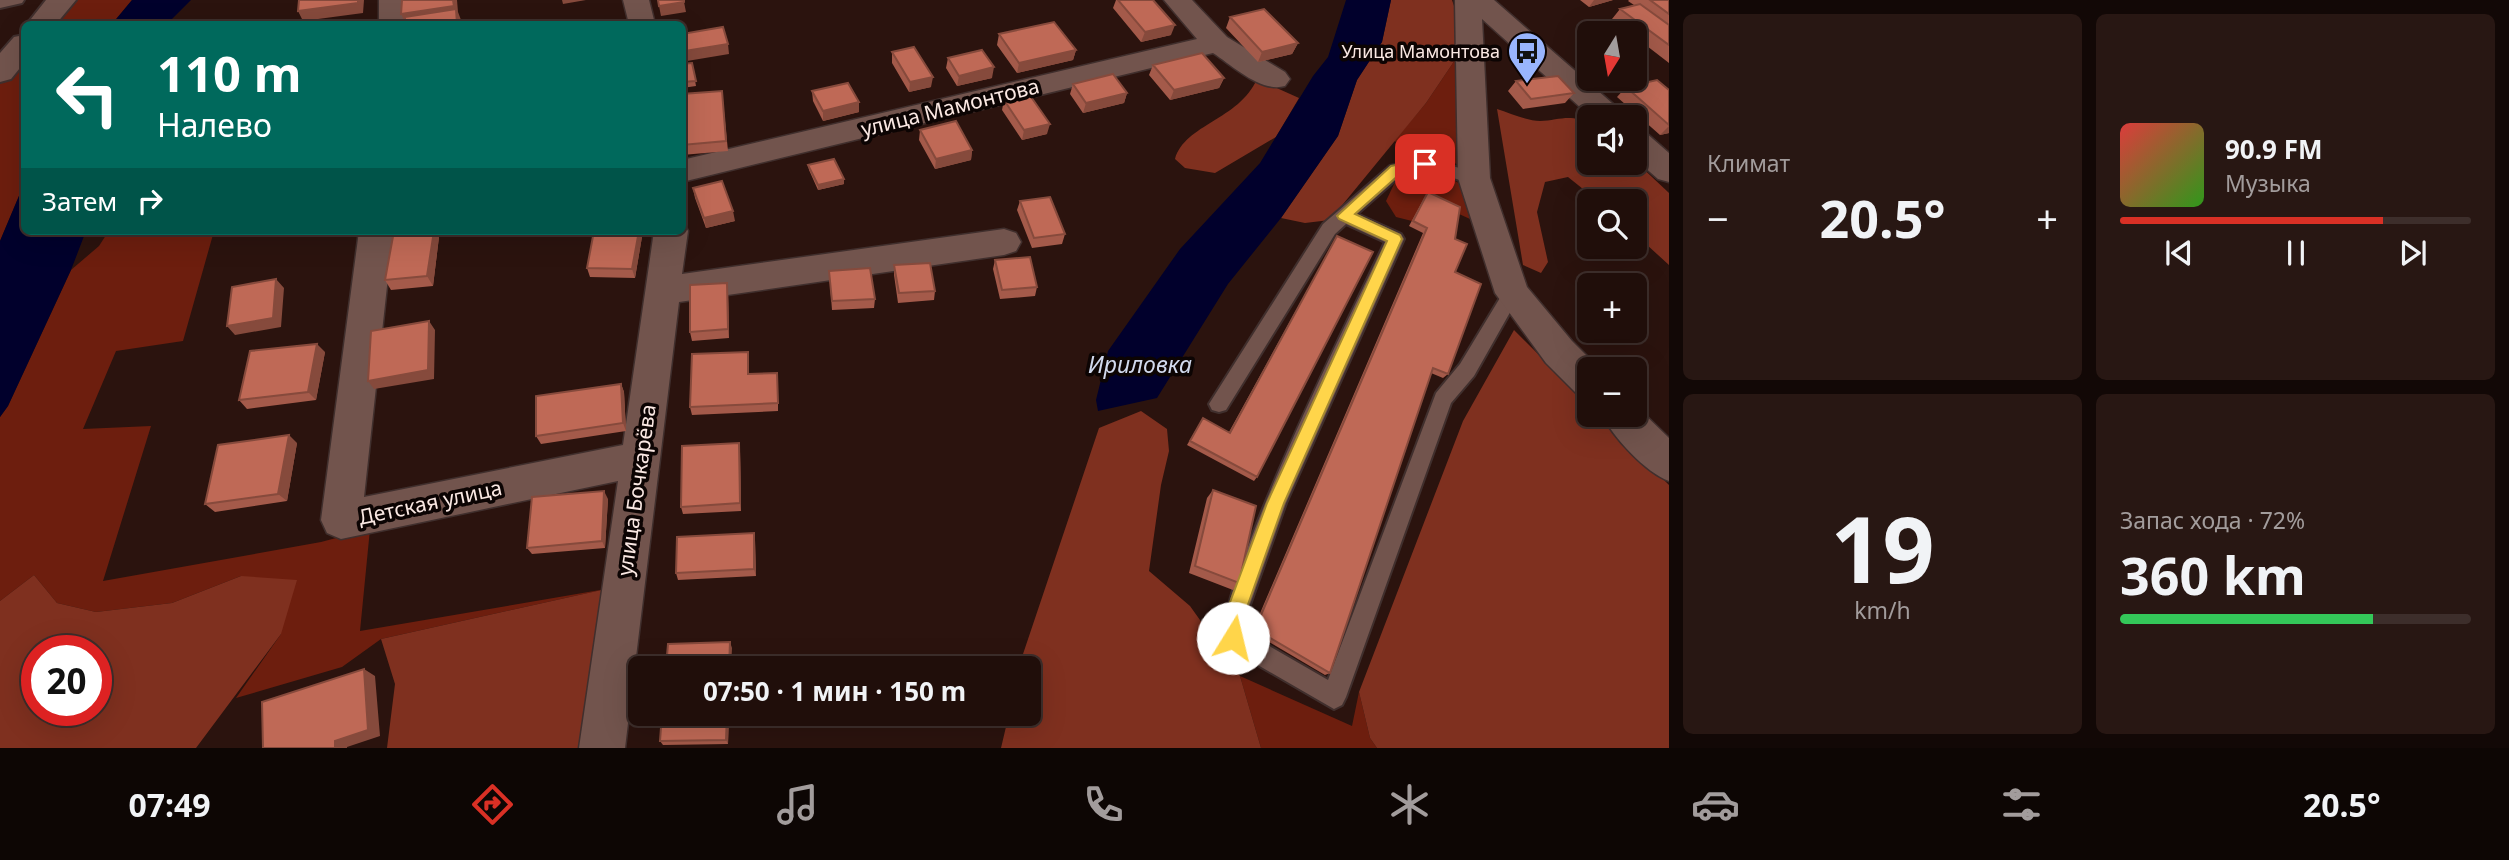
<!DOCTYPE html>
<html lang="ru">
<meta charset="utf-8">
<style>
:root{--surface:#200e0a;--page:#281713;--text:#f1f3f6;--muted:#a29c9c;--line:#3d2e2b;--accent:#d93025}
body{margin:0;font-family:"Noto Sans",sans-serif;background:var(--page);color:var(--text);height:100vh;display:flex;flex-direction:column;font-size:26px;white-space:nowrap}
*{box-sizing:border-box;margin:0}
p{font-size:23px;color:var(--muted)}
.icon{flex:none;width:38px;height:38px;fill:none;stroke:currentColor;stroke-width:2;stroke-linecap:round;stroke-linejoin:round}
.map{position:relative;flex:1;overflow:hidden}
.panel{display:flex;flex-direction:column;gap:14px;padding:14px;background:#120806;width:840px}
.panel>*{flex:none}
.guide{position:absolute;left:21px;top:21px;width:665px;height:214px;border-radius:10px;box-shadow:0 7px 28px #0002,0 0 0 2px var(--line);background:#00695c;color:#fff;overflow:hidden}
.needle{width:46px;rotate:191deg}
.buttons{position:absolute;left:1577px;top:21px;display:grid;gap:14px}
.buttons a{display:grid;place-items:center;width:70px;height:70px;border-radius:10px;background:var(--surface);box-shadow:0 7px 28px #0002,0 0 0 2px var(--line);font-size:35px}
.speed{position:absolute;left:21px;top:635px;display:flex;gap:14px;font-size:35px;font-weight:700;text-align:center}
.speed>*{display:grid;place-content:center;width:91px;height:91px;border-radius:50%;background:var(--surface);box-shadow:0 7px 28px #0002,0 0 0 2px var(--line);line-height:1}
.speed .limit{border:10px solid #d22;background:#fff;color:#111}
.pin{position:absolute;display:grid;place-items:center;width:60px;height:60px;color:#fff;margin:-30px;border-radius:14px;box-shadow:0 4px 10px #0006}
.me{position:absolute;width:77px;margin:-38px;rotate:9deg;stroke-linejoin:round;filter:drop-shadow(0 0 5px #0008)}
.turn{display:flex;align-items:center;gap:24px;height:147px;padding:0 21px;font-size:32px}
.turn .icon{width:91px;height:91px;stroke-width:2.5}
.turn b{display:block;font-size:49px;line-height:60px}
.then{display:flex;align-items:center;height:66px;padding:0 21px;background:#0003;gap:14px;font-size:26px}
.big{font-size:52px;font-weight:700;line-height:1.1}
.panel .card{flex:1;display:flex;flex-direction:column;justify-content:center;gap:10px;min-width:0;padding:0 24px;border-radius:10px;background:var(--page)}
.panel .dial{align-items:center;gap:0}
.dial b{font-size:91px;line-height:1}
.song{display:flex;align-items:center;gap:21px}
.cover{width:84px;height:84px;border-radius:10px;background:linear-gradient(135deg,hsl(0 70% 55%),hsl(110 70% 35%))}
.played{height:7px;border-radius:4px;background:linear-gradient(90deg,var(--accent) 75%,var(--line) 75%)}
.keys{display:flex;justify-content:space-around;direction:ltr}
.heat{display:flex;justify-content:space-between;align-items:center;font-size:38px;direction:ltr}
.charge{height:10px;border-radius:5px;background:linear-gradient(90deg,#34c759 72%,var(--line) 0)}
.panel .tiles{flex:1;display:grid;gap:14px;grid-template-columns:repeat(2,1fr)}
.trip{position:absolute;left:628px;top:656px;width:413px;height:70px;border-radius:10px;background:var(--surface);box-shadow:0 7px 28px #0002,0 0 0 2px var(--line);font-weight:700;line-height:70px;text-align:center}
.tabs{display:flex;height:112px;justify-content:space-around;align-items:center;background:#0d0604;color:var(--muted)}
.tabs .icon{width:49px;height:49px}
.tabs .on{color:var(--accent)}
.tabs b{font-size:32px;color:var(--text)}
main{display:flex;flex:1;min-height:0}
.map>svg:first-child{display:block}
</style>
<main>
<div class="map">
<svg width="1669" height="748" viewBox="0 0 1669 748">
<rect width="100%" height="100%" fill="#2b130e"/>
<path fill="#6d1e0e" d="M70,0H132L112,24H49Z
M24,54V184L0,241V82Z
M1455,60L1462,166L1394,141L1426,103Z
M1423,173L1445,176L1459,183L1470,219L1424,198L1412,221L1396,217L1386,201L1395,182Z
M113,231H214L183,341L116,351L83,429L151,426L103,581L321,542L370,529L360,631L606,589L381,639L342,667L236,698L281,634L241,576L172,603L96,612L57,603L34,575L0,601V417L8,406L71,270L99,246L108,232Z
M1240,676L1352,726L1359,692L1370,738L1377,748H1261Z"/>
<path fill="#7f301f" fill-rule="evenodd" d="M1391,0H1452L1456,12L1455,60L1426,103L1330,220L1305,223L1281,218L1338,136L1357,80L1382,42Z
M1257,79L1299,98L1276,137L1215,173L1185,168L1175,159C1185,124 1239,120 1257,79Z
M1497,109C1510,113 1527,121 1540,121C1559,120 1572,113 1589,124V163L1635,161L1669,193V265L1635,234L1634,201H1598L1568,177L1545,182L1537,212L1548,262L1541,273L1523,265Z
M1514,330L1589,405V415H1599L1669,485V748H1377L1370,738L1359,692L1463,421Z
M1141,411L1167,429L1169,451L1161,485L1149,571L1190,606L1240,676L1261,748H1001L1009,714H1029V668H1020L1021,660L1099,428Z
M34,575L57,603L96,612L172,603L241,576L297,580L281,634L196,748H0V601ZM37,651H96V710H37Z
M606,589L599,608L604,615L587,748H387L395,684L381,639Z"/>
<path fill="#01002c" d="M132,0H191L167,24H112Z
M1346,0H1391L1382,42L1357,80L1338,136L1281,218L1228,284L1157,398L1098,411L1096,400L1108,351L1180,249L1260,163L1313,76L1328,57Z
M24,184V231H86L71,270L8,406L0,417V241Z"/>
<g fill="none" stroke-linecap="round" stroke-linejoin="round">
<defs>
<path id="service" d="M0,0H24L22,3L0,8Z
M1425,158L1480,174L1482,178L1474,184L1425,170L1401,175L1357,214L1401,234L1404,239L1286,503L1247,613L1245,632L1328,680L1436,393L1460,364L1506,288L1512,286L1518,288L1521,293L1474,376L1451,403L1346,697L1342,705L1334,709L1225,646C1207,603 1358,300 1385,242L1346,224L1335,234L1226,410L1219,412L1212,410L1209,404L1323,224L1390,166Z"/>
<path id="minor" d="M379,0H405V24H379Z
M623,0H649L655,24H629Z
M1164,0H1192L1227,37L1285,72L1290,79L1285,86C1261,93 1233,66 1213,53L682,182V160L1197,39Z
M1455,0H1494L1620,110L1624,117H1591L1482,19L1490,178L1527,287L1572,341L1600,369H1589V398L1576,393L1546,363L1495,293L1458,178Z
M1634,129L1645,132L1669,153V182L1658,179L1634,158Z
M683,222L688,231L682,274L1004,229L1016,233L1021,242L1016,251L1004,255L679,302L625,748H579L618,481L341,539L327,533L321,520L359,231H393L364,497L623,445L654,231H682Z
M1634,404L1669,438V481C1646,473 1613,437 1602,415H1634Z"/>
<path id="tertiary" d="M46,0H76L56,24H27Z
M24,35V63L11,79L0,82V53L14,37Z"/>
</defs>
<use href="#service" stroke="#402f2d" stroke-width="4"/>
<use href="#minor" stroke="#402f2d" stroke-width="3"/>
<use href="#tertiary" stroke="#402f2d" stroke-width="4"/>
<use href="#service" fill="#72544d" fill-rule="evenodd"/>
<use href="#minor" fill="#72544d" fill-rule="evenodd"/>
<use href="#tertiary" fill="#72544d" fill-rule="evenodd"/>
</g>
<path fill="#a45a4a" d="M1116,0H1153L1171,35L1141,42L1113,8Z
M1580,0H1613L1589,7Z
M1629,0H1669V63L1634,36V33H1630L1612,19L1620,9L1634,5L1628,1Z
M1230,17L1298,43L1292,54L1258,62L1226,28Z
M999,34L1076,50L1073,60L1017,73L997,45Z
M892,52L931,87L909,92L892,63Z
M948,58L992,78L957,86L946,68Z
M692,63L696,86L682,88V64Z
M1153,65L1224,78L1219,88L1170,100L1149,75Z
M1516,81L1574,93L1565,103L1523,109L1508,91Z
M1073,84L1127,93L1124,103L1083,113L1070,94Z
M1626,87L1669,90V133L1660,135L1617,97Z
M722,91L728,151L682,155V94Z
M812,91L859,112L823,121L813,101Z
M1004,100L1047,134L1022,140L1002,110Z
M920,130L972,150L971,160L935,169L919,140Z
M808,165L844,179V184L818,190L809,170Z
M693,188L735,221L706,228L695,198Z
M1428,192L1455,239V272L1448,374L1443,378L1431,373L1330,673L1325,675L1252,632L1423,233L1409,226L1424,198Z
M1020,201L1065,234L1062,244L1032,248L1017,210Z
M228,231H279L233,237Z
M643,231L635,278L590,277L587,268Z
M1337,236L1257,477L1254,481L1187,445L1203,418L1229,432Z
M439,237L433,286L391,290L385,280Z
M995,260L1037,287L1035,296L1000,299L993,269Z
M894,265L935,291L934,300L898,303L894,275Z
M829,271L875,299L874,308L832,310Z
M727,283L728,292L729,338L692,341L690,332Z
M325,352L316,400L247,409L239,400Z
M749,360V374L778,381V411L692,415L690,407Z
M621,384L624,392L626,431L541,444L536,436Z
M297,443L287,501L215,512L205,504Z
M739,443L740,451L741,511L683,514L681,507Z
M1213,490L1239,583L1233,590L1189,573L1207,498Z
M608,499L605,548L532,554L527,548Z
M755,540L756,576L678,580L676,573Z
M729,714L728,744L663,745L660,741Z"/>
<path fill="#864a3c" d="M358,0H364L363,13L303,21L298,11Z
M453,0H457L458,12L461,20V24H406L401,14Z
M562,0H586L563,4Z
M1594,0H1613L1589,7Z
M684,2L686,12L661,16L659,6Z
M1175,25L1171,35L1141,42L1145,32Z
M1298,43L1292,54L1258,62L1262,52Z
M728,44L729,54L687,61L685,51Z
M1076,50L1073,60L1017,73L1019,63Z
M994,67L992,78L957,86L959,76Z
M933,77L931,87L909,92L910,82Z
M1224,78L1219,88L1170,100L1174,90Z
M1127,93L1124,103L1083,113L1086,103Z
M859,102V112L823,121V111Z
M1050,124L1047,134L1022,140L1024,130Z
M1669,126V133L1660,135Z
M972,150L971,160L935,169L936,159Z
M844,179V184L818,190V185Z
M733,211L735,221L706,228L704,218Z
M434,231H436L439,237L433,286L427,276Z
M639,231H643L635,278L632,269Z
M276,279L284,288L281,327L235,335L227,326Z
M727,283L728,292L729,338L728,329Z
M429,321L435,330L434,379L374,389L368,381Z
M317,344L325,352L316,400L308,392Z
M621,384L624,392L626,431L623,423Z
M289,435L297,443L287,501L278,494Z
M739,443L740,451L741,511L740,503Z
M604,491L608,499L605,548L602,541Z
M754,533L755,540L756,576L754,569Z
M730,642L732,648L731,668H729Z
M364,669L375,676L380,736L347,747V748H335V741Z
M727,714H729L728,744L726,740Z"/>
<path fill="#bf6956" stroke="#864a3c" stroke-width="2" d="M299,0H358V3L298,11Z
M402,0H453L454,6L401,14Z
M658,0H684V2L659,6Z
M1118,0H1153L1175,25L1145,32Z
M1650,0H1669V14Z
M1640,4L1669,25V45L1620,9Z
M456,9L457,24H405V17Z
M1264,9L1298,43L1262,52L1230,17Z
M605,21V24H580Z
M1054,22L1076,50L1019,63L999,34Z
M723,27L728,44L685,51L682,42V34Z
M914,47L933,77L910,82L892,52Z
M982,50L994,67L959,76L948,58Z
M1202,53L1224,78L1174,90L1153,65Z
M692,63L696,81L682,82V64Z
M1113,74L1127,93L1086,103L1073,84Z
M1558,76L1574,93L1531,99L1516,81Z
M1657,80L1669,90V125L1626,87Z
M848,83L859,102L823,111L812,91Z
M722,91L726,141L682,145V94Z
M1029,94L1050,124L1024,130L1004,100Z
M956,121L972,150L936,159L920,130Z
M834,159L844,179L818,185L808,165Z
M722,181L733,211L704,218L693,188Z
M1428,192L1460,207L1455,239L1467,244L1455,272L1481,284L1448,374L1433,368L1330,673L1255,629L1427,228L1413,221Z
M1050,197L1065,234L1034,238L1020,201Z
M394,231H434L427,276L385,280Z
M594,231H639L632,269L587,268Z
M1337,236L1373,252L1257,477L1190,441L1203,418L1230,433Z
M1030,257L1037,287L1002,290L995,260Z
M930,263L935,291L899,293L894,265Z
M870,268L875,299L832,301L829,271Z
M276,279L273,318L227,326L232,287Z
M727,283L728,329L690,332V285Z
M429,321L428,370L368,381L371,331Z
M317,344L308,392L239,400L250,351Z
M748,352V374L777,373L778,403L690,407L692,354Z
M621,384L623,423L536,436V396Z
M289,435L278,494L205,504L218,445Z
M739,443L740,503L681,507L682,446Z
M1213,490L1256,506L1239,583L1195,566Z
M604,491L602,541L527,548L532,497Z
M754,533V569L676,573L677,537Z
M730,642L729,668H666L668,644Z
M364,669L368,730L335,741V748H263L262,702Z
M662,714H727L726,740L660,741Z"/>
<path fill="#ffd54a" stroke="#a68a30" stroke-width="2" d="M1425,159L1431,164L1429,167L1400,174L1355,214L1400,235L1402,239L1284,503L1245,613L1240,644L1233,647L1227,644L1224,638L1226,613L1267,503L1387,241L1339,219L1337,216L1391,166Z"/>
<defs>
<symbol id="bus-pin" viewBox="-11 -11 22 30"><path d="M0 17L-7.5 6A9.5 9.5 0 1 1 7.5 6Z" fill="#99b5fd" stroke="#0c0403"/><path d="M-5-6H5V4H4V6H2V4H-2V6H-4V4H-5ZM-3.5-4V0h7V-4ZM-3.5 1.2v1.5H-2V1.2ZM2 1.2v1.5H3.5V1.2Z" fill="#111"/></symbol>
</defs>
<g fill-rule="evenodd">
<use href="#bus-pin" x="1505" y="29" width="44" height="60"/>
</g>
<g text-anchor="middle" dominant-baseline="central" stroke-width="7" stroke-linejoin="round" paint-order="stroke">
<g font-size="18" fill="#fae8e3" stroke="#0c0403" text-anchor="end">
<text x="1500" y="51">Улица Мамонтова</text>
</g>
<g font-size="21" fill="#fae8e3" stroke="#0c0403">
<text transform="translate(950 107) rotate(-14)">улица Мамонтова</text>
<text transform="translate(636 490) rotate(-82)">улица Бочкарёва</text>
<text transform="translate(430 502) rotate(-12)">Детская улица</text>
</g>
<g font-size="23" font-style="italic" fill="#d1d9ed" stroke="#0c0403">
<text x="1140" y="364">Ириловка</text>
</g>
</g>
</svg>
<div class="buttons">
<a><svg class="needle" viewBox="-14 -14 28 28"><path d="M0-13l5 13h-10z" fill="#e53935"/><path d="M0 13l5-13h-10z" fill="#a29c9c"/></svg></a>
<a><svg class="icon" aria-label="sound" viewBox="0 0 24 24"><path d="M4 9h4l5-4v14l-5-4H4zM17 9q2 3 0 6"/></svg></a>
<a><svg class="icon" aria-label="search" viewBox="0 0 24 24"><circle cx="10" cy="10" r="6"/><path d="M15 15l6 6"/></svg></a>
<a>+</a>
<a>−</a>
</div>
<div class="speed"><div class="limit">20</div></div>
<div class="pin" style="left:1425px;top:164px;background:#d93025"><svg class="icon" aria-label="arrive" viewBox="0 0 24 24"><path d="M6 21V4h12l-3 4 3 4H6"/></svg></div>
<svg class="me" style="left:1233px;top:638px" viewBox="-20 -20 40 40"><circle r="19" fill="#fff"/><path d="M0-13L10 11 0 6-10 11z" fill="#ffd54a"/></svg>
<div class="trip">07:50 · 1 мин · 150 m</div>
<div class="guide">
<div class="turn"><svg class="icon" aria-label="left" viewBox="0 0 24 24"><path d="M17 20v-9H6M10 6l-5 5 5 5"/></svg><div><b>110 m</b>Налево</div></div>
<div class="then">Затем<svg class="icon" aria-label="right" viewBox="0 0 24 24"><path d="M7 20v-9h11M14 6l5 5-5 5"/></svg></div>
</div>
</div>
<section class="panel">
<div class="tiles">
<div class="card"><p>Климат</p>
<div class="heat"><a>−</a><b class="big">20.5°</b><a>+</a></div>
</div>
<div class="card">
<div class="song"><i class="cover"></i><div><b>90.9 FM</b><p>Музыка</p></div></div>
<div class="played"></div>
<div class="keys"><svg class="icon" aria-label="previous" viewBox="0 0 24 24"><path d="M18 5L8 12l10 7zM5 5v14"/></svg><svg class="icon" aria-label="pause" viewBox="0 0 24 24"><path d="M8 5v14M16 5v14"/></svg><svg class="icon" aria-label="next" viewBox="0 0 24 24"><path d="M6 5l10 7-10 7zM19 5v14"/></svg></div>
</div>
<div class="card dial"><b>19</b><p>km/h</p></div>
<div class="card"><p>Запас хода · 72%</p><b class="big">360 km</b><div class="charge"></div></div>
</div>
</section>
</main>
<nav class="tabs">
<b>07:49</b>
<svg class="icon on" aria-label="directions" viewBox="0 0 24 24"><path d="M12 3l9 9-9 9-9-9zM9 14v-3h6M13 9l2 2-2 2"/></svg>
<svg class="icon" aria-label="music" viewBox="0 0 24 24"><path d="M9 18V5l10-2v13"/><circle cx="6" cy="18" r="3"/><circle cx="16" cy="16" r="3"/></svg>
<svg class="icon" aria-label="phone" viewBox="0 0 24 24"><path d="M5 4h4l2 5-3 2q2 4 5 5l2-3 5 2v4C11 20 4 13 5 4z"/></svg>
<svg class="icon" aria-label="climate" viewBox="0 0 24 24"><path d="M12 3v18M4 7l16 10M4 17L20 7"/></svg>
<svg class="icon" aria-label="car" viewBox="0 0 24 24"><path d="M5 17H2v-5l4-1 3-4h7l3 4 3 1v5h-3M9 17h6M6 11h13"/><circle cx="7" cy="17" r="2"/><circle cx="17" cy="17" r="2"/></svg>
<svg class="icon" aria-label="filters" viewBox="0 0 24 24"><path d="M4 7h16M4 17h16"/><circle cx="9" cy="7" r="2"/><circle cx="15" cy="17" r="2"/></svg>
<b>20.5°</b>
</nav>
